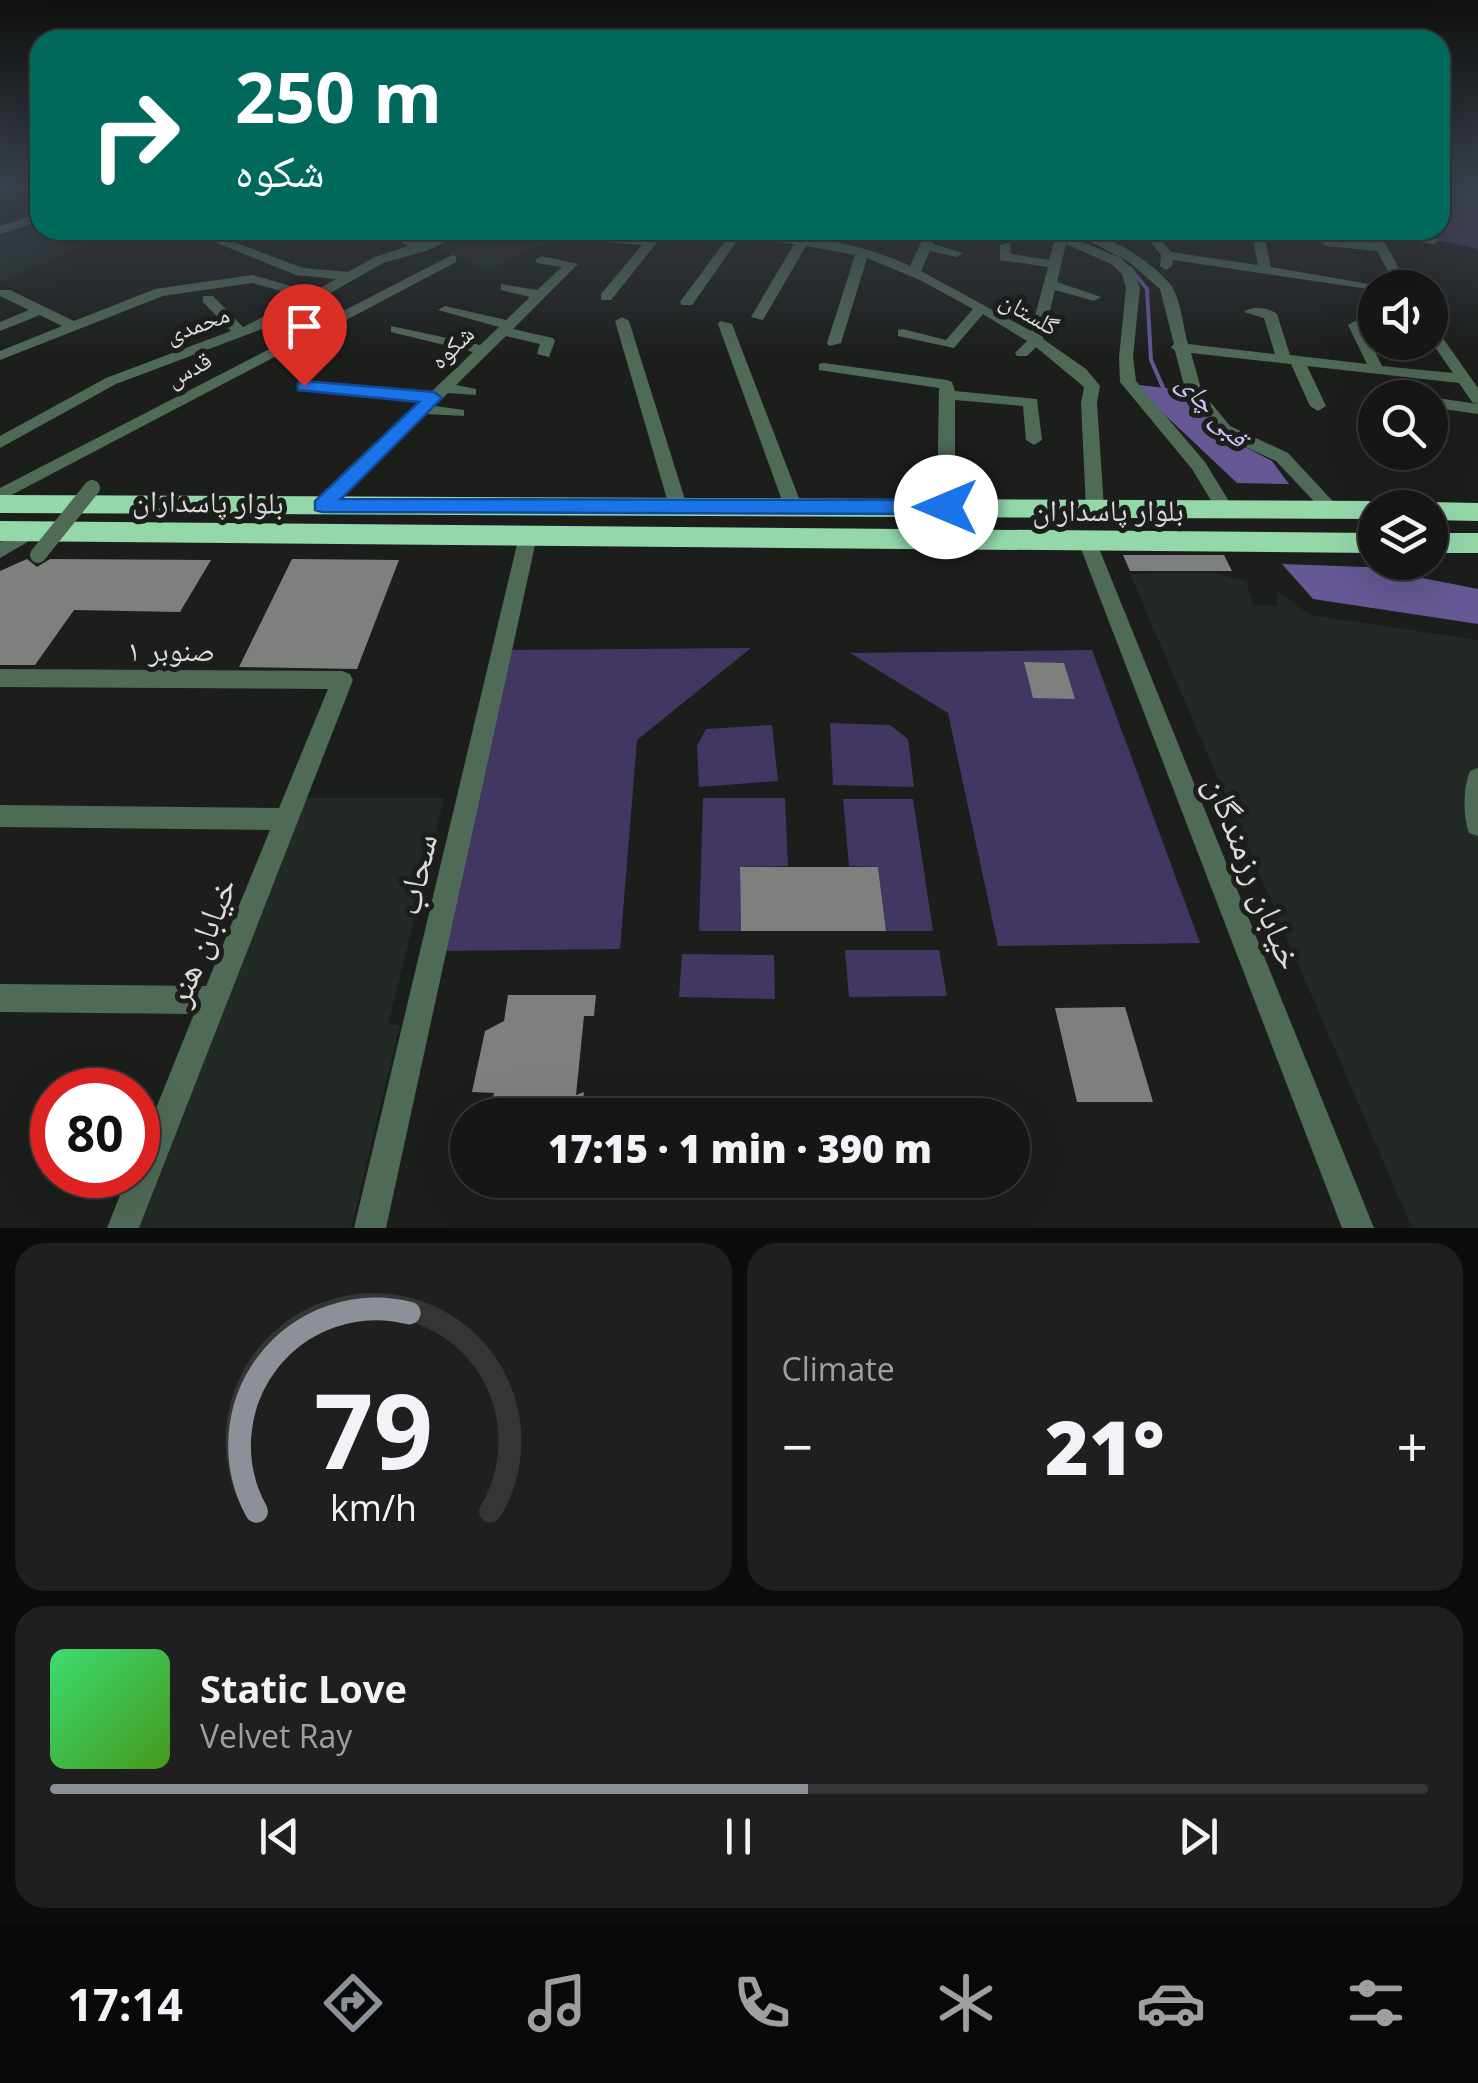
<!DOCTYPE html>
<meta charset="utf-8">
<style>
:root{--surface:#151615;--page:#1e1f1e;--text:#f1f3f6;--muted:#9d9fa0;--line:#343534;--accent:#8c9099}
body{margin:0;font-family:"Open Sans","Noto Naskh Arabic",sans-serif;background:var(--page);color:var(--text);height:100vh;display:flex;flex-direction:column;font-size:38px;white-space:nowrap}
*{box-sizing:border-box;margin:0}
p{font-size:32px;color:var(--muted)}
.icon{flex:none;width:55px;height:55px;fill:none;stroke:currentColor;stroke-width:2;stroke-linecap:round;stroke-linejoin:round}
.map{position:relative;height:1228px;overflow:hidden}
.sheet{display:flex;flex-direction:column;gap:15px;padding:15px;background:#0c0c0c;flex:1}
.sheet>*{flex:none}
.hud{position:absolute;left:30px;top:30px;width:1420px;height:210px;border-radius:30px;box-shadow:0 10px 40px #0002,0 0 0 2px var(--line);background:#00695c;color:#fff;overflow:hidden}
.fabs{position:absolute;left:1358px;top:270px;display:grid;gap:20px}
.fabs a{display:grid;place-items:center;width:90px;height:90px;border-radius:50%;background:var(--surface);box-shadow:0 10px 40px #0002,0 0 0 2px var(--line);font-size:50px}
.speed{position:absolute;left:30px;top:1068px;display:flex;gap:20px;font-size:50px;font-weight:700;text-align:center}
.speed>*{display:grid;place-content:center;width:130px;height:130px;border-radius:50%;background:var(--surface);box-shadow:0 10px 40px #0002,0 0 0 2px var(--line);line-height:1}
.speed .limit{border:15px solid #d22;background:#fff;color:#111}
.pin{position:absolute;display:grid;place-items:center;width:85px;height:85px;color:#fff;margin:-102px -42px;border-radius:50% 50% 50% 0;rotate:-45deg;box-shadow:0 0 10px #0007}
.pin .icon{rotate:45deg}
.me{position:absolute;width:110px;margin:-55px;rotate:270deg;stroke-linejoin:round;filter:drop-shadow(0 0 8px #0008)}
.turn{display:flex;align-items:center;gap:35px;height:210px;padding:0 40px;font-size:45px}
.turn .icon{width:130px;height:130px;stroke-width:2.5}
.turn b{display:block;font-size:70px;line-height:85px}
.big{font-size:75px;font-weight:800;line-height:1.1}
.sheet .widget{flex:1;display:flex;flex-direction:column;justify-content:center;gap:15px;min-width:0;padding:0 35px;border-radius:30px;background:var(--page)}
.sheet .dial{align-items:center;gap:0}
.dial svg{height:260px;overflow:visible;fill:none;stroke:var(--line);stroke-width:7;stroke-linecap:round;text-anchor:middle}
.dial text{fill:var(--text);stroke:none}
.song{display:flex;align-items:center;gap:30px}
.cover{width:120px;height:120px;border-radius:15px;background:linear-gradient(135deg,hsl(140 70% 55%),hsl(100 70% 35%))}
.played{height:10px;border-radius:5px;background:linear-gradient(90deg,var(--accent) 55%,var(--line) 55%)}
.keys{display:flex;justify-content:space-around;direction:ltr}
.heat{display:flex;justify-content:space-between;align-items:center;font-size:55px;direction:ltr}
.sheet .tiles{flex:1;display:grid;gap:15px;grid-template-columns:1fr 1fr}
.widget:last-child{grid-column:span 2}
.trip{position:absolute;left:450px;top:1098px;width:580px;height:100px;border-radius:50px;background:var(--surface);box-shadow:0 10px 40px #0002,0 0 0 2px var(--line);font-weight:800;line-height:100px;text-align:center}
.tabs{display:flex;height:160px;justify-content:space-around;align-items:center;background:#080908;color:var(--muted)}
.tabs .icon{width:70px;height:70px}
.tabs .selected{color:var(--accent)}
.tabs b{font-size:45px;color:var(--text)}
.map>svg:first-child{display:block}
</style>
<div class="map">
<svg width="1478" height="1228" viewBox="0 0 1478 1228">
<rect width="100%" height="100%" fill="#1c1e1c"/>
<path fill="#232a25" d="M39,221L40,230H68L97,239L0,283V232Z
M478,230H568L557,244L546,243L487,271L438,248Z
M1213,573L1246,581L1253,605L1278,606L1277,590L1310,615L1478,640V1228H1412L1130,574Z
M298,798H444L388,1024L400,1025L351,1228H136Z"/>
<path fill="#413762" d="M1440,187H1478V249L1391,230H1440Z
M751,648L637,740L620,949L440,951L505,650Z
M1092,650L1200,943L998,946L948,713L850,653Z
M830,723L890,725L908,739L914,787L833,785Z
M772,725L778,781L699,787L697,746L706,729Z
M703,798H785L788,866L740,867L741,931H699Z
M843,799H913L933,931H886L878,867L849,866Z
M845,950H939L947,996L849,997Z
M682,954L774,955L775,999L679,997Z"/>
<path fill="#655894" d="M1139,385L1182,390L1217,432L1272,461L1289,484L1237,483L1146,397Z
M1282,564L1367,567L1478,589V624L1313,599Z"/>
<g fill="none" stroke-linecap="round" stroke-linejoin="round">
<path stroke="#655894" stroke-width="4" d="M1057,230L1076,240
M1130,268L1147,289L1151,360L1165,392"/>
</g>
<path fill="#7e807e" d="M1123,555H1224L1232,571H1130Z
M27,559L37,567L50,559L211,560L180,612L74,610L35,665H0V571Z
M292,559L399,560L357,669L239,667Z
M1024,662L1064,663L1075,699L1033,698Z
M740,867H878L886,931H741Z
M508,995H596L594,1016H584L576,1095L584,1092L581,1115H490L494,1093L472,1092L485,1031L504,1021Z
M1125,1007L1153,1102H1077L1055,1008Z"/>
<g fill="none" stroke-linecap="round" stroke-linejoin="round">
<path fill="#506a58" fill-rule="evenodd" d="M40,213V221L0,234V226Z
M185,230H202L303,268L348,272L375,257L408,246L379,230H395L420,242L456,230H474L426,251L383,263L278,323L116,384L0,448V436L106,378L231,331L203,302V296H213L243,327L303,297L252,283L163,296L0,360V351L62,326L40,315L0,331V322L29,310L0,296V290H10L74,321L155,289L252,275L313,292L336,279L296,275Z
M568,230H581L571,238L565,234Z
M655,230H667L611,300H601V294L642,245L592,241L586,237L588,234L648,238Z
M698,230C767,230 847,236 910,266L927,230H939L933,244L963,253L957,257L930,251L921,271L1031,331L1048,267L1000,260V245L1010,242L1011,254L1049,260L1055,239L1042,234H987L981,230H1054L1121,258L1133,270L1140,288L1133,357L1136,381L1205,462L1233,508L1224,514L1218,512L1192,469L1120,382L1119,357L1126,288L1122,274L1111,264L1066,244L1057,282L1101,297L1094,301L1055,290L1043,339L1086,369L1100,386L1097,403L1104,508L1095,514L1086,508L1081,403L1084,387L1036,347L1027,356H1017L1015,353L1027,341L983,314L954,348L898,336V330L903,329L946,340L973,309L920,280L867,258L841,343L829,346L827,343L855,255L806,246L763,320L751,317L794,244L739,238L692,305H682L680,302L728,237Z
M1069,230C1102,230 1148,258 1170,284C1181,298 1183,327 1188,344L1275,354L1264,318L1244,312C1251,305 1270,308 1277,314L1290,355L1367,364L1348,325L1355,321L1362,325L1382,366L1453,373L1430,340V326L1435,327L1478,388V404L1472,402L1459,383L1307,366L1326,406L1318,411L1310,406L1291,364L1191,353L1202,392L1230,426L1288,453L1341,510L1338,514H1326L1276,461L1218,434L1186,393L1175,351L1171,347L1174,344L1160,289L1129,262Z
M1141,230H1153L1171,252L1258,265L1251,230H1263L1271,267L1392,288H1375V290L1173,260L1172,266L1166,270L1160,266L1161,255Z
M1360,230H1391L1440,240L1434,244L1381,236L1410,288H1397L1377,251L1326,246L1320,242L1326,238L1373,243L1368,234Z
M452,255L456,256V262L297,346L314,356V362H304L286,351L0,501V488Z
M541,256L578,264L513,329L553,338L555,341L549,357L537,354L540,344L506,336L456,385L476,389V395L448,393L435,406L464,410V416L426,414L328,510H316L313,506L316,502L421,401L304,391L296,386L299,383L430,393L473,352L391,332V326L480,345L499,327L438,310L445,306L506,320L530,297L501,290V284L537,290L562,267L537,263L535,260Z
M622,317L629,321L687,506L684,510H672L669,506L615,321Z
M720,321L732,324L802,506L799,510H787L784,506L718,324Z
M824,363L947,380L952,382L955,391L1037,399L1042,440L1034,445L1026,440L1023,406L955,400V507L952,511H940L937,507L939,388L819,370V364Z
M1377,390L1399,395L1400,398H1372L1369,395Z
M1430,397L1478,404V414L1430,407Z
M30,526L36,527L39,532L36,537L0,558V542Z
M528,530L537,536L386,1228H354L519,536Z
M1087,534L1096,541L1374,1228H1342L1078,541Z
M0,669L342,671L350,674L353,680L139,1228H107L128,1175H138V1153L194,1014L0,1012V984L206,986L270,830L0,827V805L279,808L328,689L0,687Z
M1478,768V836L1469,833C1463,817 1463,787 1470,771Z"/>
<path fill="#94d8aa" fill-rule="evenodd" d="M0,495L1375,501L1387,508H1375V519L0,513Z
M1430,502L1478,503V521L1430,520V508H1419Z
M0,521L1375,533V553L0,541Z
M1430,533H1478V553H1430Z"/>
<path stroke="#506a58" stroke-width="16" d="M38,555L92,488"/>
</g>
<linearGradient id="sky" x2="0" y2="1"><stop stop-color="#0f100f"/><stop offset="0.52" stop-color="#3a414b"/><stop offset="1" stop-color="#3a414b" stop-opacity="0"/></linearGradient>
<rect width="1478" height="359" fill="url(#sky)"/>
<path fill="#1a73e8" stroke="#114b97" stroke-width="2.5" d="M304,381L434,392L442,398L341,499L946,500L956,507L946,514L322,512L315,510V501L419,402L298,390V383Z"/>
<g text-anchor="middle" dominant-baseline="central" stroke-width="10" stroke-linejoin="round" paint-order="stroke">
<g font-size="25" fill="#dadbda" stroke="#1c1e1c">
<text transform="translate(1030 312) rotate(30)">گلستان</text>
<text transform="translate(197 323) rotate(-20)">محمدی</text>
<text transform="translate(451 346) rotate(-44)">شکوه</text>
<text transform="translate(188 368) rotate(-28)">قدس</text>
</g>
<g font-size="28" font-style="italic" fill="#cec5fa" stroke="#1c1e1c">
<text transform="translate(1214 409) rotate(47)">قبی چای</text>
</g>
<g font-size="30" fill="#dadbda" stroke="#1c1e1c">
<text transform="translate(208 501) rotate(1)">بلوار پاسداران</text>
<text x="1108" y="509">بلوار پاسداران</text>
<text x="171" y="649">صنوبر ۱</text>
</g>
<g font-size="35" fill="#dadbda" stroke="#1c1e1c">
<text transform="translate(1255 872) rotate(68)">خیابان رزمندگان</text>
<text transform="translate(415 874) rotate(-77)">سحاب</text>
<text transform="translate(200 941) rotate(-68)">خیابان هنر</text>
</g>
</g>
</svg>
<div class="fabs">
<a><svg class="icon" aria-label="sound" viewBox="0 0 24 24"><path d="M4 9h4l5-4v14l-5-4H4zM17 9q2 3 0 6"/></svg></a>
<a><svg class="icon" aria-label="search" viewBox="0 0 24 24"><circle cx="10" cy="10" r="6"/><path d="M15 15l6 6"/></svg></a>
<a><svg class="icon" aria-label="layers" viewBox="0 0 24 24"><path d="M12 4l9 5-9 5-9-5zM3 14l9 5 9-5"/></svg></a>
</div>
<div class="speed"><div class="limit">80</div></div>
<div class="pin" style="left:304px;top:386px;background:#d93025"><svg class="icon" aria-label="arrive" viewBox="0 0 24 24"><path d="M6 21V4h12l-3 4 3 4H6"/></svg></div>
<svg class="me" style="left:946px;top:507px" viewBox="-20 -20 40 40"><circle r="19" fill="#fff"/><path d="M0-13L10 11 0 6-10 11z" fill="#1a73e8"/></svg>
<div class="trip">17:15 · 1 min · 390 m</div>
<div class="hud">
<div class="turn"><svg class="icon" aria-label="right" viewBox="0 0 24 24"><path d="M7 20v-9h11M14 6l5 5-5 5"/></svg><div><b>250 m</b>شکوه</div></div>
</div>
</div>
<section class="sheet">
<div class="tiles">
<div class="widget dial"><svg viewBox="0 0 100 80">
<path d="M14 69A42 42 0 1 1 86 69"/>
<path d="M14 69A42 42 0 0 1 61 8" stroke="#8c9099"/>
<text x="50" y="56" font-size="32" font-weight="700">79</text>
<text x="50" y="72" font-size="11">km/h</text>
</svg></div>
<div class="widget"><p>Climate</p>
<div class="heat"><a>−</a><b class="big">21°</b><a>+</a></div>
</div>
<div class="widget">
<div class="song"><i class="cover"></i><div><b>Static Love</b><p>Velvet Ray</p></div></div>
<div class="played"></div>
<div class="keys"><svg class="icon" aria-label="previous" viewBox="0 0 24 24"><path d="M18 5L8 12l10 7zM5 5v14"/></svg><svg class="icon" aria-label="pause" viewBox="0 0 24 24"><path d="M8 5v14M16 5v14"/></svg><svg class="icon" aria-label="next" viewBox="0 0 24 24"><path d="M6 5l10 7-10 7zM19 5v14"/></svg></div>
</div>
</div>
</section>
<nav class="tabs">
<b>17:14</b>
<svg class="icon selected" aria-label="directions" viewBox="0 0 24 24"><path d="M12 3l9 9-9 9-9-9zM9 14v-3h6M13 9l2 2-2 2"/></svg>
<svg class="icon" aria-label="music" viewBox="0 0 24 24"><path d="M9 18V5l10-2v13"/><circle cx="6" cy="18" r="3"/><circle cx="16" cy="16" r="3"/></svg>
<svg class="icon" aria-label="phone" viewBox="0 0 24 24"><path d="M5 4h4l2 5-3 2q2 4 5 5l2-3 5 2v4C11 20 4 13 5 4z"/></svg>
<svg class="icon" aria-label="climate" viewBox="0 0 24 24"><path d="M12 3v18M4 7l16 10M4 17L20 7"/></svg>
<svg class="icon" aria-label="car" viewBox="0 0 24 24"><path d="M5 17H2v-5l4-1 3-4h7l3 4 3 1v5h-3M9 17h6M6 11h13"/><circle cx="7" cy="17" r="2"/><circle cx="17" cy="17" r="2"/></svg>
<svg class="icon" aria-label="filters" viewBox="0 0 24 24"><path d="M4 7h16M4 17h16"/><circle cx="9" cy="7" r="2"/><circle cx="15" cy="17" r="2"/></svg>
</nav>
